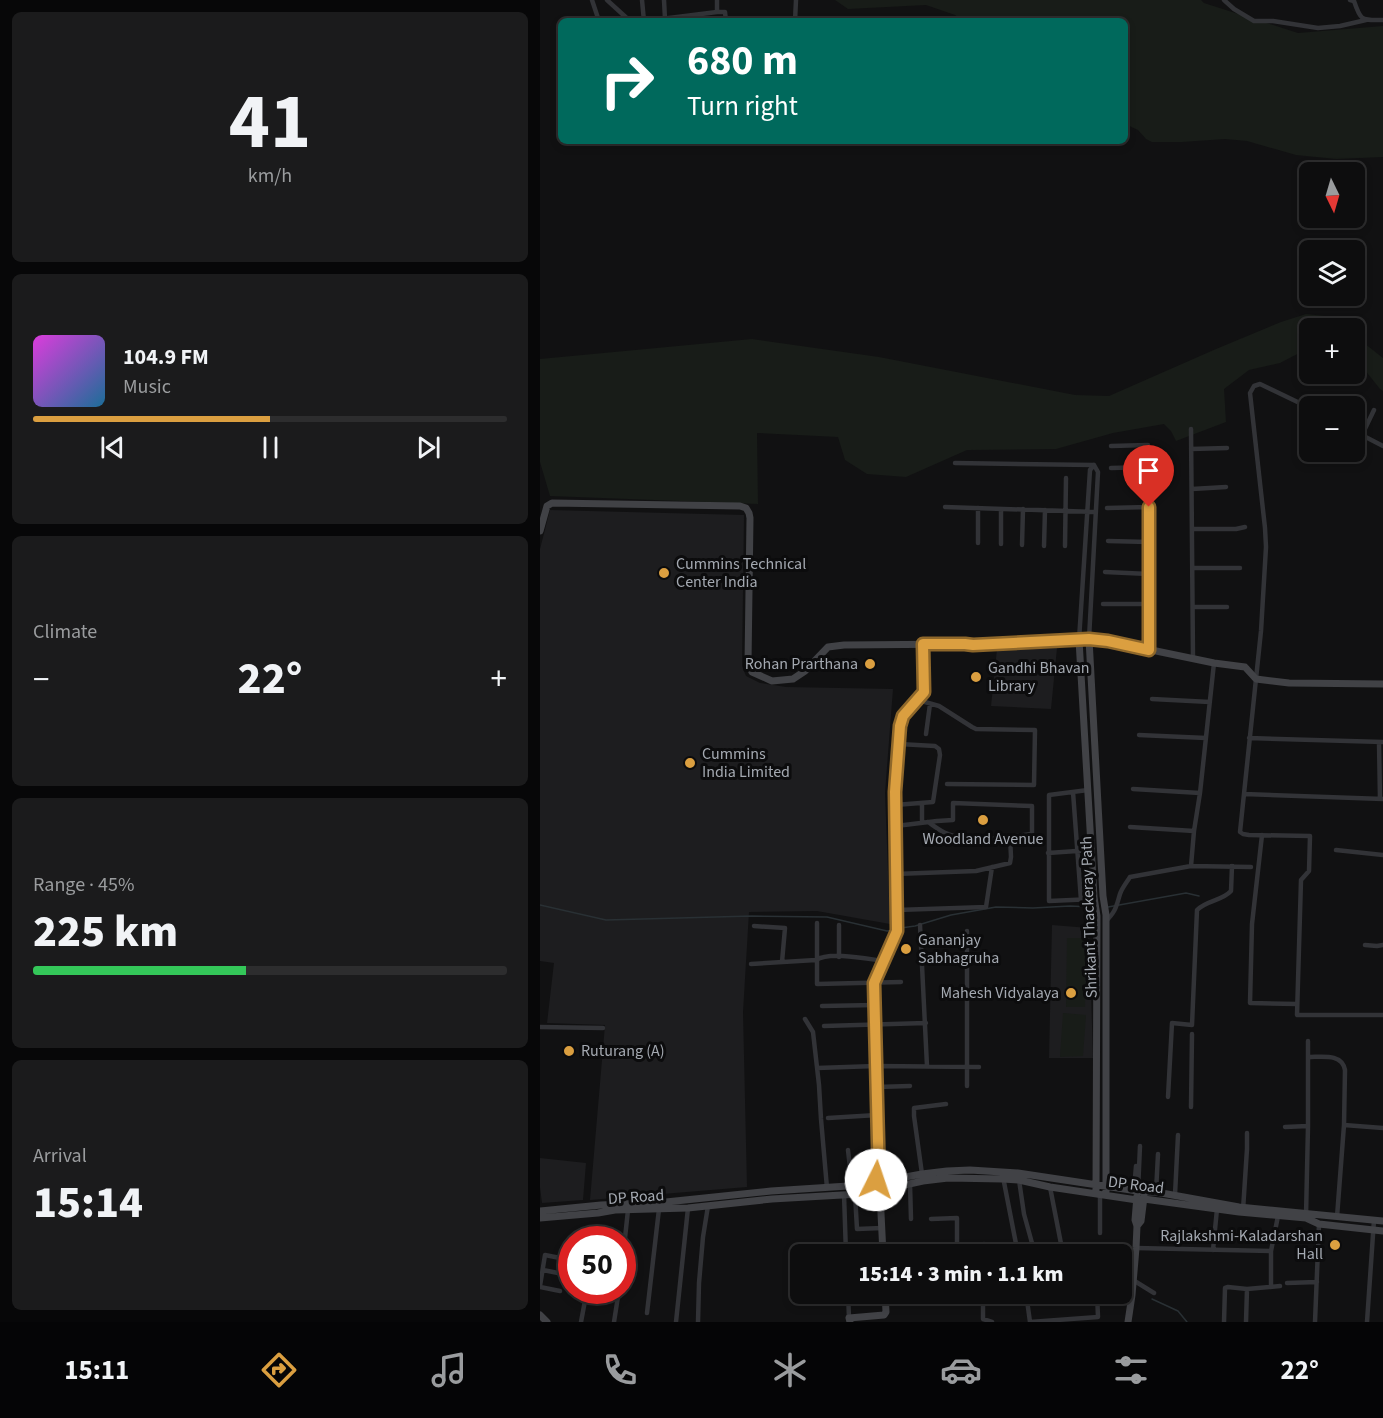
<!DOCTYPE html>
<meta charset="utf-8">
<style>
:root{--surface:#0d0d0e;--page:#1b1b1c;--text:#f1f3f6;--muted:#9a9c9e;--line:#2d2d2e;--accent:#db9f40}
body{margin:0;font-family:"Source Sans 3",sans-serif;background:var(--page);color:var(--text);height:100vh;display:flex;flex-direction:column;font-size:22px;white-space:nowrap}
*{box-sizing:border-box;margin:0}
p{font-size:20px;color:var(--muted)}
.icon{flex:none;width:33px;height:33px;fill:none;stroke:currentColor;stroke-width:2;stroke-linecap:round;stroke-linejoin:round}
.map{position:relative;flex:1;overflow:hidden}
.drawer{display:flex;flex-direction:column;gap:12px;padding:12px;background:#070708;width:540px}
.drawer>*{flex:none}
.hud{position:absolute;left:18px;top:18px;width:570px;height:126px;border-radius:9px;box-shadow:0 3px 9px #0003,0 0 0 2px var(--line);background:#00695c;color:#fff;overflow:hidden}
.needle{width:39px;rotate:175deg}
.buttons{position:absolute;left:759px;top:162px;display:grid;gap:12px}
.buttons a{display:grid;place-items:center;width:66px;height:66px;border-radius:9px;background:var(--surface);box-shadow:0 3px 9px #0003,0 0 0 2px var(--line);font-size:30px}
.speed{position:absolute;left:18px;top:1226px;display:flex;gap:12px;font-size:30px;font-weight:700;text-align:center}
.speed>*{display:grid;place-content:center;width:78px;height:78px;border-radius:50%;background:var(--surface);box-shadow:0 3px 9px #0003,0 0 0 2px var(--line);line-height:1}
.speed .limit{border:9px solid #d22;background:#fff;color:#111}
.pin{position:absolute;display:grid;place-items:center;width:51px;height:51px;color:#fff;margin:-62px -26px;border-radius:50% 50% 50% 0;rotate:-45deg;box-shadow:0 0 6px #0007}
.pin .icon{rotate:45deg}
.me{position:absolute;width:66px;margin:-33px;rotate:4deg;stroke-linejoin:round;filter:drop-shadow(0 0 4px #0008)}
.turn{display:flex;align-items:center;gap:21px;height:126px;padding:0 30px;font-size:27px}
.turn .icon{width:78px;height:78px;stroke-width:2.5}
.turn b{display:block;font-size:42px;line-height:51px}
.big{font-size:45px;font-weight:800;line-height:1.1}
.drawer .widget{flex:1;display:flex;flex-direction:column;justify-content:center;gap:9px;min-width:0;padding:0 21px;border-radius:9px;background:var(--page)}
.drawer .dial{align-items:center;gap:0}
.dial b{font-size:78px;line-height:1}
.song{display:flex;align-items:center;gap:18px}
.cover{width:72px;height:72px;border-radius:9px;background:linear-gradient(135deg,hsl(300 70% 55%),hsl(200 70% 35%))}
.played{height:6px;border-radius:3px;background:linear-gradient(90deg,var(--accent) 50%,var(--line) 50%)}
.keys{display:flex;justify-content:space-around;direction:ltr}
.heat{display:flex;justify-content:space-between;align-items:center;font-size:33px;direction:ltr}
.charge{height:9px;border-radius:4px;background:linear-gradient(90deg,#34c759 45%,var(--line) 0)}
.trip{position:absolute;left:250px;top:1244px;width:342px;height:60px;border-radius:9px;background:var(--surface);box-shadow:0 3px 9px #0003,0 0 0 2px var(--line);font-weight:800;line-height:60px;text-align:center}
.dock{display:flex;height:96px;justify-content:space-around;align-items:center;background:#050506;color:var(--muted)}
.dock .icon{width:42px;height:42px}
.dock .on{color:var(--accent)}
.dock b{font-size:27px;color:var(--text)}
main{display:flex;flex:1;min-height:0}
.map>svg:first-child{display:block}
</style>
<main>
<section class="drawer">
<div class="widget dial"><b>41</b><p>km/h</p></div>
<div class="widget">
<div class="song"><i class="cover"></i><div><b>104.9 FM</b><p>Music</p></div></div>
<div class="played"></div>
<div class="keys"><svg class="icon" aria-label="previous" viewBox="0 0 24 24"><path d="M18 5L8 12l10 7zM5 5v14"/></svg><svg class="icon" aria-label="pause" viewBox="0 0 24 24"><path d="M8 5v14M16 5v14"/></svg><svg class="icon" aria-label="next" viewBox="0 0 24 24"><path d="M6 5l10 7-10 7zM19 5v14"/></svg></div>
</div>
<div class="widget"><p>Climate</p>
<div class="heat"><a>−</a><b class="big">22°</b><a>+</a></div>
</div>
<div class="widget"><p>Range · 45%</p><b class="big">225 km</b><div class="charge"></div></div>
<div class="widget"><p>Arrival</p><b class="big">15:14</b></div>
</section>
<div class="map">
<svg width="843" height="1322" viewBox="0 0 843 1322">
<rect width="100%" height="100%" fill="#111112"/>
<path fill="#1d1d1f" d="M10,510L204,515L202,666L206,676L220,683L246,687L353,689L345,793L350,924L277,911L209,912L203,1012L207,1187L50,1200L65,1025L7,1023L14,963L0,961V549Z
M517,648L511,709L451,706L457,649Z
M512,925L549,928L553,1058H509Z
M0,1158L46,1163L43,1200L2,1203L0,1187Z"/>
<path fill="#181c18" d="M295,0H661L664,3L758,33L843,26V157L796,159L756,155L707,141L685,139L642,142H612L606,139L598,130L585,124V21H424L415,15L386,5L308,9Z
M766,314L785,316L803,328H770L769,348L740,363L709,370L684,389L686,422L636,441L631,431L624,424L573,433L516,449L427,450L366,477L327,474L305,460L298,437L217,433L218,504L10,496L0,462V359L212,339L339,357L535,395L569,396L676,349L741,322Z
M815,336L843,358V391L840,389L820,364L815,360Z
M527,938H546L545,1007H526Z
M523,1013L546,1015L543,1056L520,1057Z"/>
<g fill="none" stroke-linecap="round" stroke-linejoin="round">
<path stroke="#293034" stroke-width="1.5" d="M0,905L66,920L212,916L287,917L347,931L353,930
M568,907L646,893L659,896
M361,928L375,926L411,915L456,907L493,908L530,906L551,907
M612,1299L638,1311L647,1322"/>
<path stroke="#323337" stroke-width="4.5" d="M52,0L59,21
M67,0L90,21
M102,0L104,21
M124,0L125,19
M684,0L694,9L714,21H733L778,28L800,26L826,20
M810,0L814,1C821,22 822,20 843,20
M177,12H185L186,21
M105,21L177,12V0
M255,21L256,0
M770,408L720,384L714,386L710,393L725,528L726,547L721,631L700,832L703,834L709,835L770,836L769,871L761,880L757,1015H843
M651,429L653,659
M814,431L843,446
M822,435L834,410
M571,446L608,445L609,650
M651,449L687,448
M415,463L554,465
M571,468L609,467
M652,489L686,487
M405,507L556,512
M438,508V543
M567,508L609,507
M652,529H696L705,527
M568,541L609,542
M461,544V509
M482,545L483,509
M504,546L505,510
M525,546L526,478
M653,568H700
M565,572L609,574
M563,604H609
M653,607H687
M549,639L558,472L554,465
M539,640L550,470L554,465
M612,699L670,702
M378,700L399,706L432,727L436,729L495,730L494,785L407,784
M386,734L390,704
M599,735L666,738
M709,738L843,742
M839,742L840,799
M593,789L660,793
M548,790L509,795V901L554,899
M533,792L541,900
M704,794L843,799
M355,805L393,802L400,755L399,749L395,746L359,744
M382,823V803
M356,826L397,821L413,820V803L492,806V834C465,837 434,844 408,834C401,832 394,826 388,822
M590,827L654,831
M722,835L712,924L710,1003L757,1004
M796,850L843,855
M508,853L551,850
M651,866L654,831L660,793L674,663
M355,874L436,871L470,863L471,857L470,836
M357,910L446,907L452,867
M566,921C576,911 576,907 580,894C582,888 587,882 590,877L651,866L711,867
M277,923V984L361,982
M299,925V957
M380,925L387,1066
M214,926L245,928L242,962
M825,945L837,946L843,945
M211,964L276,960C290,951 328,959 344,961
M282,1006L335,1005
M265,1019L273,1032L279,1085L281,1119L287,1188
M284,1026L386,1023
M0,1027L63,1028
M768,1057C782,1057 802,1053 805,1070L804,1125L797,1217
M277,1068L336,1066L439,1067
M427,1086V931
M337,1087L370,1086
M628,1097L632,1023L652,1025L657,910C667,900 682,901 691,891L692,866
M651,1107L652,1034
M288,1118L337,1115
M804,1125L843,1128
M745,1127L768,1126
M308,1150L312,1186
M382,1174L374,1116V1108L406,1104
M463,1177L478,1254
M479,1180L484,1214L495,1254
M370,1184L371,1219
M510,1187L523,1254
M594,1190L596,1166
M598,1191L600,1146
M616,1192L618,1154
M304,1194L306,1254
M315,1194L317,1229L342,1228
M560,1194V1233
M635,1195L638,1135
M703,1210L707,1149V1133
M766,1216L768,1126V1041
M391,1219L417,1218V1253L396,1254
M596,1248L731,1251
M673,1250L677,1209
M444,1254V1244
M82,1266L88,1210
M3,1270L23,1274
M593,1280L614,1293
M747,1283L777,1282
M0,1286L5,1255L30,1260
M0,1287L20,1291
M731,1287V1251L738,1216
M308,1293L309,1318
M443,1293V1319L452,1322
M486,1293L490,1322L558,1317L557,1293
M345,1299L424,1296
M107,1313L119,1209
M41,1322L47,1290
M74,1322L79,1290
M136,1322L148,1208
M158,1322L159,1283L163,1237L168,1206
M684,1322L685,1288L688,1287L707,1289
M706,1322L707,1289L740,1286
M775,1322L779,1224
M827,1322L834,1220"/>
<path stroke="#414246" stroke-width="7" d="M0,531L7,506L12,503L200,506L206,508L209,513L210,518L208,663L212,672L232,681L253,679L265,671L288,647L304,645L425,644L433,645L549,639L568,641L674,663L705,667L716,679L749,683L843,684
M549,639L563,896L566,915V1195
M539,640L554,897L557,916L556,1193
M339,1180L335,983L357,931L355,792L359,737L363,716L384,692L385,681L383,644
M343,1181L382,1174L407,1171L430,1170L478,1173L604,1192H616L699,1207L843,1221
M346,1189L383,1181L408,1178L463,1179L479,1180L510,1187L597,1200L604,1199L699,1212L766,1218L779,1224L843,1231
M340,1193L343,1254
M0,1211L61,1205L126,1202L231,1191L308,1186L334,1182L339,1180H341L345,1183L344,1190L340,1193L335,1191L333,1187L334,1182
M0,1218L58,1213L75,1210L148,1208L232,1199L337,1193
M597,1226L601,1221L604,1197
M0,1315L7,1322
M310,1322L309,1318L344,1315L346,1312L345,1293
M588,1322L592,1295L596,1248L597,1226L595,1220L597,1196"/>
</g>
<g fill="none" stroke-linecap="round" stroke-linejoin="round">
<defs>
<path id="route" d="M336,1180H339L334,983L357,931L355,792L360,726L363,716L384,692L383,644H425L433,645L549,639L568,641L609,650V507"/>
</defs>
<use href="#route" stroke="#8e672a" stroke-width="15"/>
<use href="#route" stroke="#db9f40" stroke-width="10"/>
</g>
<g fill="#db9f40" stroke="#0c0c0d" stroke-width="2">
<circle cx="124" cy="573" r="6"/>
<circle cx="330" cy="664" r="6"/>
<circle cx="436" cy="677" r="6"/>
<circle cx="150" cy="763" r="6"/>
<circle cx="443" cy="820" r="6"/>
<circle cx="366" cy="949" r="6"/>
<circle cx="531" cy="993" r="6"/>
<circle cx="29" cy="1051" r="6"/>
<circle cx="795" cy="1245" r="6"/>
</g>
<g text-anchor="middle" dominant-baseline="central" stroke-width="6" stroke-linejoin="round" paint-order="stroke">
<g font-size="16" fill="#a4a9b1" stroke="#0c0c0d" text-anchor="start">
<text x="136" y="564">Cummins Technical<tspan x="136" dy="18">Center India</tspan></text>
<text x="318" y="664" text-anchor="end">Rohan Prarthana</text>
<text x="448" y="668">Gandhi Bhavan<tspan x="448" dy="18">Library</tspan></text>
<text x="162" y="754">Cummins<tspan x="162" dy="18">India Limited</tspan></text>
<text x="443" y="839" text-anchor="middle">Woodland Avenue</text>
<text x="378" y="940">Gananjay<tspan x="378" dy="18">Sabhagruha</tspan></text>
<text x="519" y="993" text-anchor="end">Mahesh Vidyalaya</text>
<text x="41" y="1051">Ruturang (A)</text>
<text x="783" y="1236" text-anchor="end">Rajlakshmi-Kaladarshan<tspan x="783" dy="18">Hall</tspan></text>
</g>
<g font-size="16" fill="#a4a9b1" stroke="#0c0c0d">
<text transform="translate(549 917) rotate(-92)">Shrikant Thackeray Path</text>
<text transform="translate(596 1185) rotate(7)">DP Road</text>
<text transform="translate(96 1197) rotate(-4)">DP Road</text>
</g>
</g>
</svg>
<div class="buttons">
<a><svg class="needle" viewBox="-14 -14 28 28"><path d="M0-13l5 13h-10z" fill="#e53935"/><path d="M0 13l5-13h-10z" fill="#9a9c9e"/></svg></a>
<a><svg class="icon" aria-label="layers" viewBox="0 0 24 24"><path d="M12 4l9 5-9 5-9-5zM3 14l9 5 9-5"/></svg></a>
<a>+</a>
<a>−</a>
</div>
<div class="speed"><div class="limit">50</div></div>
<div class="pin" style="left:609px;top:507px;background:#d93025"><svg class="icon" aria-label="arrive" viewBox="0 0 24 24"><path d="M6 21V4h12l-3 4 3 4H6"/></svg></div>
<svg class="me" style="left:336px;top:1180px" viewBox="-20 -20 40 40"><circle r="19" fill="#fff"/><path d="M0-13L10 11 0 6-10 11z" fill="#db9f40"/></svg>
<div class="trip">15:14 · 3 min · 1.1 km</div>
<div class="hud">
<div class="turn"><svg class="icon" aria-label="right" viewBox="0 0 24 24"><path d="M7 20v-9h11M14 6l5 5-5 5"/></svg><div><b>680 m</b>Turn right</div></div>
</div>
</div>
</main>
<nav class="dock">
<b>15:11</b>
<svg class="icon on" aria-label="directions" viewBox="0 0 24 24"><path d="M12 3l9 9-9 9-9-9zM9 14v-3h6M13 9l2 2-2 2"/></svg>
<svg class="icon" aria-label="music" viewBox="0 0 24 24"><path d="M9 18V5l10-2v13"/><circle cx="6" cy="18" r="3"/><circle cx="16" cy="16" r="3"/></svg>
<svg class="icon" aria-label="phone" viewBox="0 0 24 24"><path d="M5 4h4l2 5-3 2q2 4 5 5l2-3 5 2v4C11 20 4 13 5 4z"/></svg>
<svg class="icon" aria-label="climate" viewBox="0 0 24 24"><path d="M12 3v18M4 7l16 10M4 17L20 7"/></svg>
<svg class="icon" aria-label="car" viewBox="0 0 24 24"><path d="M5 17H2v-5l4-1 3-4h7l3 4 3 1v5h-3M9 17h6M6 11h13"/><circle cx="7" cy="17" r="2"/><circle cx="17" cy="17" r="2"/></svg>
<svg class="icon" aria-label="filters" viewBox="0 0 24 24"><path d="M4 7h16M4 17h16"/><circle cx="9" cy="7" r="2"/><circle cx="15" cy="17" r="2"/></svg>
<b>22°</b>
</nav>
